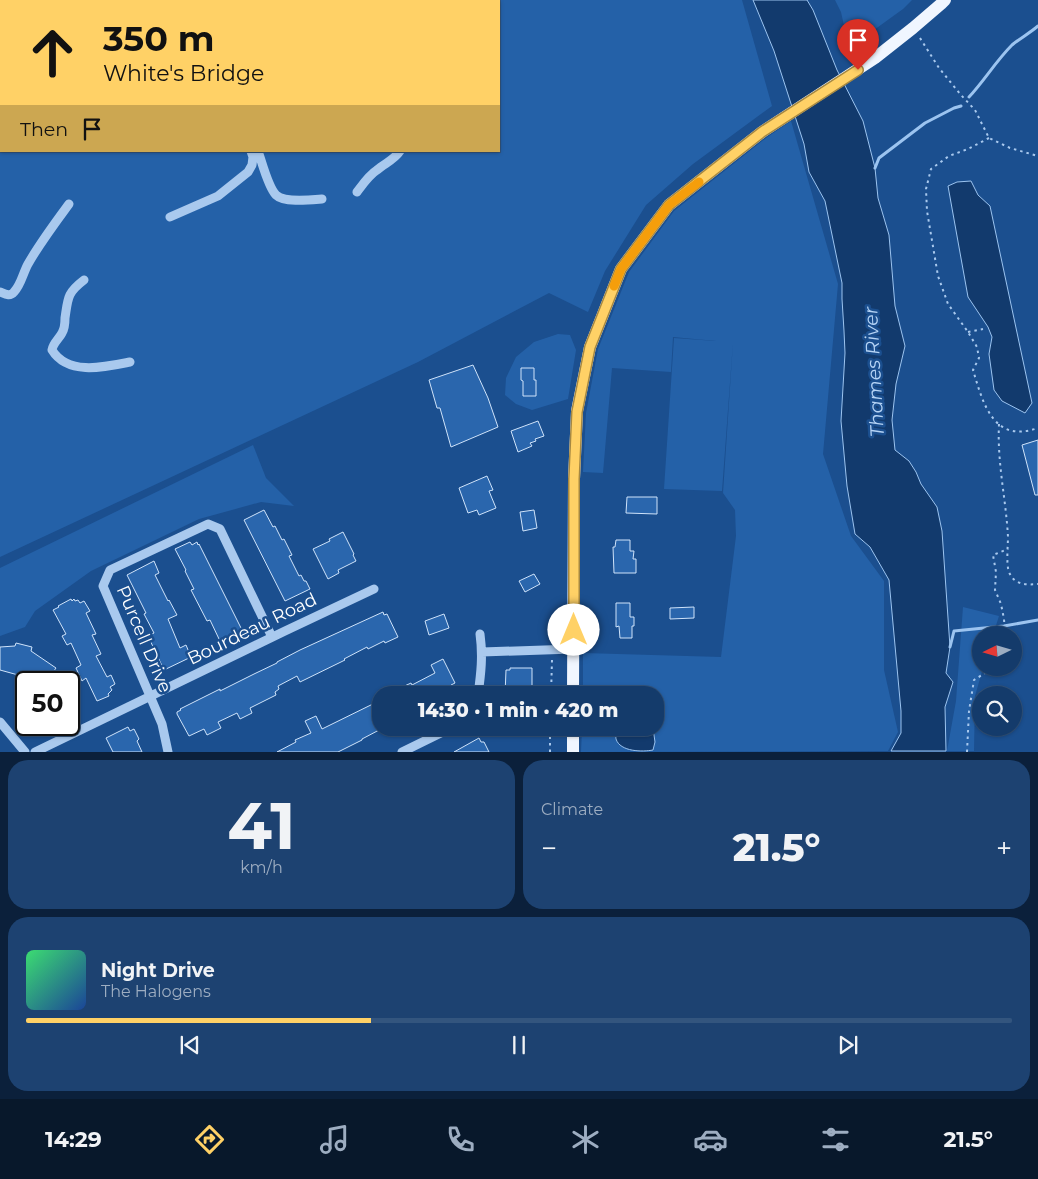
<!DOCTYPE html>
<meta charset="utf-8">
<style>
:root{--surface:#143b6b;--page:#1d4271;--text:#f1f3f6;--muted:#9dadc1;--line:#33557e;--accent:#ffd166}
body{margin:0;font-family:Montserrat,sans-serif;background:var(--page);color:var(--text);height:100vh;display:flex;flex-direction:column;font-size:19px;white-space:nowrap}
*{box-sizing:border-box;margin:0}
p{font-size:16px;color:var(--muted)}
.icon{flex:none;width:28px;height:28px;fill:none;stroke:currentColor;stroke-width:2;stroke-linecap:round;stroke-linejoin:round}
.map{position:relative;height:752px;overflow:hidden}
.details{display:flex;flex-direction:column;gap:8px;padding:8px;background:#0b203b;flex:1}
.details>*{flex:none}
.banner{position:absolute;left:0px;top:0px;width:500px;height:152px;box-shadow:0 1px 4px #0004,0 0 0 1px var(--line);background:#ffd166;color:#111;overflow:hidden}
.needle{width:32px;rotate:265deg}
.fabs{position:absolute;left:972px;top:626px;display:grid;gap:10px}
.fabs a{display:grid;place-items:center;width:50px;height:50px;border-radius:50%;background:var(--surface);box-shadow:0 1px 4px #0004,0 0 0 1px var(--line);font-size:25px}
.speed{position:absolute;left:15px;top:671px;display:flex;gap:10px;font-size:25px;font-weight:700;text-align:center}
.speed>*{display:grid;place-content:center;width:65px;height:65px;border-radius:50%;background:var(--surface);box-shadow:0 1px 4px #0004,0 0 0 1px var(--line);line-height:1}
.speed .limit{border:2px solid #111;border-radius:8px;background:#fff;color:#111}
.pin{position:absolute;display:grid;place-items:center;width:42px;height:42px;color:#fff;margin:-51px -21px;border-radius:50% 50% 50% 0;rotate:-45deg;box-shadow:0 0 5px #0007}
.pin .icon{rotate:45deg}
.me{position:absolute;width:55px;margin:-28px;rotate:0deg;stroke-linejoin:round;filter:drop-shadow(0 0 4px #0008)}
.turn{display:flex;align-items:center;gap:18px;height:105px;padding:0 20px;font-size:22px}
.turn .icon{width:65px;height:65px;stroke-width:2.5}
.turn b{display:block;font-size:35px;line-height:42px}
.then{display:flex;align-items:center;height:48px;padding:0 20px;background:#0003;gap:10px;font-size:19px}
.big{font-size:38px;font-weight:800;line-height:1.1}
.details .tile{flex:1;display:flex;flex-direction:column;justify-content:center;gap:8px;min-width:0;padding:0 18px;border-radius:20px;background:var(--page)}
.details .dial{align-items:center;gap:0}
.dial b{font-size:65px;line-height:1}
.song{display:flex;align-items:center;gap:15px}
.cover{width:60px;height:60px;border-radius:8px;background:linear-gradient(135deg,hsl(140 70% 55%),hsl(220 70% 35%))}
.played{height:5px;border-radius:2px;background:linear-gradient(90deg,var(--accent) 35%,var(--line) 35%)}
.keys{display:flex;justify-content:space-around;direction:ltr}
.heat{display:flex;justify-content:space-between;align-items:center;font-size:28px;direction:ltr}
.details .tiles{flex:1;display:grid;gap:8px;grid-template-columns:1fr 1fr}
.tile:last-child{grid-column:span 2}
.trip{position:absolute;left:372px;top:686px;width:292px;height:50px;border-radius:20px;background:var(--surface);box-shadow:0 1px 4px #0004,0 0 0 1px var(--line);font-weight:800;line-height:50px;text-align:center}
.tabs{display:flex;height:80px;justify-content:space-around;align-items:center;background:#08182b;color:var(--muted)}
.tabs .icon{width:35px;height:35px}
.tabs .current{color:var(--accent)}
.tabs b{font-size:22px;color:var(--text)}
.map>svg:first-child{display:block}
</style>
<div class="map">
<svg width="1038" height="752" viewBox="0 0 1038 752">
<rect width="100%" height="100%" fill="#1b4f8f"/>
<path fill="#2461a8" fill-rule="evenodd" d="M0,0H742L772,106L693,164L646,205L605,271L588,312L549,293L418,362L0,557ZM1,1H499V151H1Z
M835,0H912L903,9L849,48L841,12Z
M791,121L838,284L823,454L851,536L884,581V670L898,732L888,751L581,752L582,728H656V695H583V653L721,657L736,536L735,510L723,493L733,342L722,491L664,489L674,338L716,341L673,337L671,372L612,368L603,473L583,472L586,413L598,349L629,272L674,211L766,138Z
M558,334L570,335L576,350L568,399L532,410L516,404L505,395L506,378L516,357L534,342Z
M253,445L266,478L294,506L261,502L199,519L91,571L35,611L25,627L0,636V568Z
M963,607L999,616L993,635H981V668H983L975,696L974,751H947L956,701Z"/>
<path fill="#123a6d" stroke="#9cc4f0" d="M753,0H807L813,10L837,70L863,121L875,168L878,198L889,235L895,306L905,346L896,384L892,420L895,450L909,461L916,472L921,484L937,507L942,531L950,647L946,673L953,682L945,707L946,751H891L901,733V711L889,580L870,547L855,534L847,486L841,421L845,353L844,331L842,299V283L825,201L809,172L804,144L774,51Z
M971,181L978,195L990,206L1032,403L1025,413L1002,401L994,390L989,354L992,337L988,327L968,297L948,186L957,182Z
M618,728H653L655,742L653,750C643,752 620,752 616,739C615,736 617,732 618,728Z"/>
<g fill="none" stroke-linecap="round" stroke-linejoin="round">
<path stroke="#9cc4f0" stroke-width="3" d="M969,97C984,81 996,61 1012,45C1019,39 1030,33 1038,26
M875,168L879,158L925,123L954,108L961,106
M950,647L954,631L1004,626L1038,620"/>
</g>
<path fill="#2a66ad" stroke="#cfe3fa" d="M473,365L488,398L498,427L451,447L440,408H437L429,380Z
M521,368H534V380H536V396H523V381L521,380Z
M538,421L544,436L535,439L536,441L530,443L532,446L518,452L511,431Z
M1038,440V495H1035L1022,445Z
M487,476L493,490L489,491L496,508L479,515L477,510L468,513L459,488Z
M627,497H657V514L626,513Z
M264,510L273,527L275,526L282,540L284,539L292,555L289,556L299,576L301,575L304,581H306L310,589L285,601L244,520Z
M534,510L537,528L523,531L520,512Z
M343,532L354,554L353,555L356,561L338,570L339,573L328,579L313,549L330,541L329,539Z
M616,540H630V551H634L633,559H636V573H614L613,547H615Z
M190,542L192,545L197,542L198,545L199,544L242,630L220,641L210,620L207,621L191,590L194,589L185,571L186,570L175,549Z
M154,561L159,573L155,575L168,601L169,600L177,615L168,619L180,648L186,645L191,657L164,670L148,636L154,633L144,614L146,613L127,575Z
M534,574L540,584L525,592L519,581Z
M71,599L72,601L74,599L75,601L78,600L80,603L84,601L90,611L86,613L96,634L92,635L101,654L96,656L107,677L111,675L115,684L110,687L112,690L108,694L109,696L97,701L86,678L82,681L76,668L81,665L71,643L67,645L62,636L66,634L53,610L59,607L58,606Z
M616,603H630V617H634V626H632V638H620L619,626L616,627Z
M694,607V618L670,619V608Z
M383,612L384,615L387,614L398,637L385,643L384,641L368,649L367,647L344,659L345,660L300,682L297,676L278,686L279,689L275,692L276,695L250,708L252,713L240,719L237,713L218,722L221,728L207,735L204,729L189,736L177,714V712L181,710L180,709L220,689V691L254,674L277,663V662L300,650Z
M444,614L449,628L429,635L425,621Z
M16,643L32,647L31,651L56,668L46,682H25L29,678L0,670V647L15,646Z
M443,659L455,683L451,685L452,687L436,695H385L411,683L412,685L435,673L431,665Z
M510,668H532V695H505L506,670H510Z
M381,700V729L362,739V740L338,752H277L296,742L295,740L311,733L305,721L316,716L322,729Z
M128,727L130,731L134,729L139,739L137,741L142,752H113L106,738Z
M479,738L481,742H484L489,752H454Z"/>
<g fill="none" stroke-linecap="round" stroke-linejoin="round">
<path stroke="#a9c9ee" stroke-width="2" stroke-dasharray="2.5 4" stroke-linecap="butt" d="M920,38L939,68L961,95L975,110L989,138L1010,148L1038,156
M989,138L968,149L949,156L931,169L926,189L927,211L938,276L948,304L968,332L977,347L979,358L973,370C983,403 993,444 1038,428
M968,332L983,329
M999,424C997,463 1006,499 1008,537C1008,545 1006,564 1009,572C1014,585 1026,585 1038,584
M1005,635L1004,619L1001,604L995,590L996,572L993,555L1008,549
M551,695L552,660
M550,752V728
M967,752L969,711L974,680L993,668"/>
<path stroke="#a9c9ee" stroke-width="9" d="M119,0L122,1
M258,151C262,162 268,187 276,195C284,203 310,200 322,199
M357,192C363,184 369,175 377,170C385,163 394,160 400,151
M170,217L218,196L248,172L252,165L253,157L251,151
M84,280C67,293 68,298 65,318C65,323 65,328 62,333C59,339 53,343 52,350C68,376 105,367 130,362
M0,292C5,294 10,297 14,292C21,285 23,273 28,264C40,243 55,223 69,204
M482,652L573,649
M478,695C481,673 483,656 480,634
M0,722L25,752
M35,752L285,631L374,589
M168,752L162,724L103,586L110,570L208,524L220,529L272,637
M402,752L451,728"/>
<path stroke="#f0f6ff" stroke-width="12" d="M573,695L574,479L577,411L590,347L621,269L669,205L762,132L875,58L913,28L941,4L945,0
M573,752V728"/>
</g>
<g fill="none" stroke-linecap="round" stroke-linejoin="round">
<defs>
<path id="route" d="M574,630V479L577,412L590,347L621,269L669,205L762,132L858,70"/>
</defs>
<use href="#route" stroke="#a68842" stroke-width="12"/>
<use href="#route" stroke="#ffd166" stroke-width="9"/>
<path stroke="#f59e0b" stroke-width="9" d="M614,286L621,269L669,205L699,182"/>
</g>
<g text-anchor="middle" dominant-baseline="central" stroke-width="5" stroke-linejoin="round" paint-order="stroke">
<g font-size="18" fill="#fff" stroke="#1b4f8f">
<text transform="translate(252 629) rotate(-26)">Bourdeau Road</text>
<text transform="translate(144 639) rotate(67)">Purcell Drive</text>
</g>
<g font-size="19" font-style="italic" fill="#b5d3f5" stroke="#1b4f8f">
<text transform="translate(874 372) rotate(-93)">Thames River</text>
</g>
</g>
</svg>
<div class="fabs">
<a><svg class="needle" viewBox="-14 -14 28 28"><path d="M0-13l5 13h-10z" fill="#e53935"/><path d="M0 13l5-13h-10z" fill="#9dadc1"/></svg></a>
<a><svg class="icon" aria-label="search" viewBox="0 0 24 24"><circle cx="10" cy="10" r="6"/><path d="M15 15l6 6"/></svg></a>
</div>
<div class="speed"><div class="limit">50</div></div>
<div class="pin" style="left:858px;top:70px;background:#d93025"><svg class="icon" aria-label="arrive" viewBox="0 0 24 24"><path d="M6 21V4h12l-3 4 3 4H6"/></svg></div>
<svg class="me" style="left:574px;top:630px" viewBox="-20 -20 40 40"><circle r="19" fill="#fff"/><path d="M0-13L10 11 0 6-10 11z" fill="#ffd166"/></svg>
<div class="trip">14:30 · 1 min · 420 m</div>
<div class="banner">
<div class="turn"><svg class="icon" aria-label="ahead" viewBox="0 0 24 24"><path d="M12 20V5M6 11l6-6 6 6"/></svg><div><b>350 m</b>White's Bridge</div></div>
<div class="then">Then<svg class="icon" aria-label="arrive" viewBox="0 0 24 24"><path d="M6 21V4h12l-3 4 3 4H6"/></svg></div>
</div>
</div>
<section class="details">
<div class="tiles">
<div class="tile dial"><b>41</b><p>km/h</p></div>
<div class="tile"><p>Climate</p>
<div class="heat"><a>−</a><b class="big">21.5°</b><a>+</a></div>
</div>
<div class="tile">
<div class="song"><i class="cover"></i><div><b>Night Drive</b><p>The Halogens</p></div></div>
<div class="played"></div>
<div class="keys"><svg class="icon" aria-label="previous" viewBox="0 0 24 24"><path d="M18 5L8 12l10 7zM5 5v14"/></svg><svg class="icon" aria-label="pause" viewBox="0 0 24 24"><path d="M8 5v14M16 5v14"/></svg><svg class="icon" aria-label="next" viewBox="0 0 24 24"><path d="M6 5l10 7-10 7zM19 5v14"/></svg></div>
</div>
</div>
</section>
<nav class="tabs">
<b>14:29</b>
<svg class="icon current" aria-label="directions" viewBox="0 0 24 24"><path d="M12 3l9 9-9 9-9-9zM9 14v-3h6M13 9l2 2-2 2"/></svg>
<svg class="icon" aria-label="music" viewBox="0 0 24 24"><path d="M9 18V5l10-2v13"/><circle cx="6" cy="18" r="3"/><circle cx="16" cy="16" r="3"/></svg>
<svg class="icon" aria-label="phone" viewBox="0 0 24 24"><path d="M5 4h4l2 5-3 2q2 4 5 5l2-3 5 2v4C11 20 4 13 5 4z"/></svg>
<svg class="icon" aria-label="climate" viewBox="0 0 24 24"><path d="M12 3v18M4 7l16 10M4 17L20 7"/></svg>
<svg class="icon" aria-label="car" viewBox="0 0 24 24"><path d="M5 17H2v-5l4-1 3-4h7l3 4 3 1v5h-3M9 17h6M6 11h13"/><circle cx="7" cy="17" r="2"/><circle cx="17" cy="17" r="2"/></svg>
<svg class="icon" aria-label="filters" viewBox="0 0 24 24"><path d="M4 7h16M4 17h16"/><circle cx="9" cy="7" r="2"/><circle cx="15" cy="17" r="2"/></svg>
<b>21.5°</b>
</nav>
